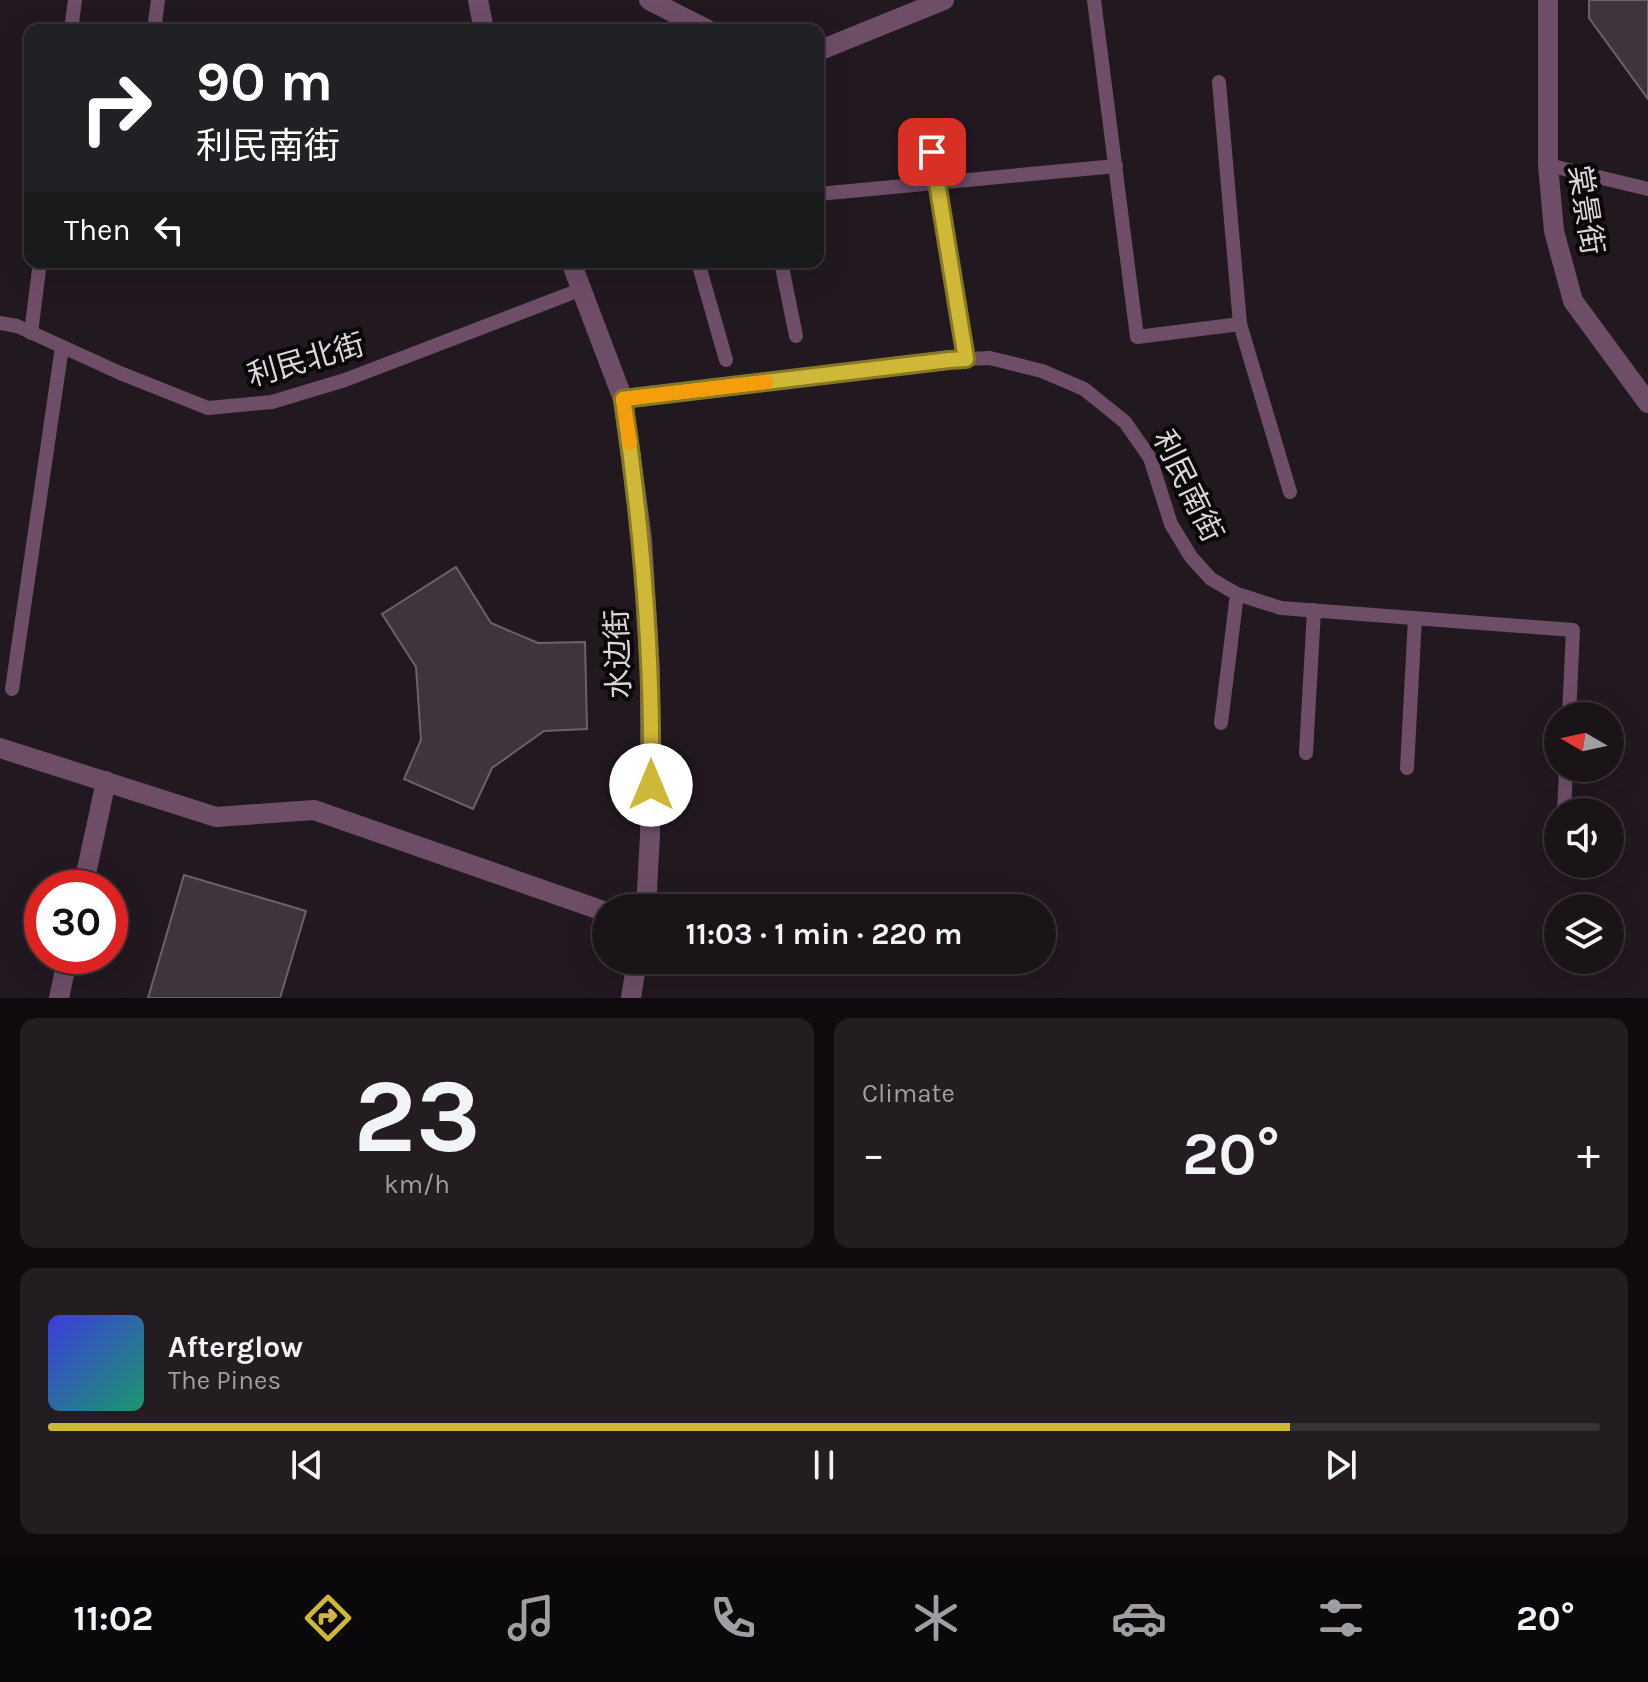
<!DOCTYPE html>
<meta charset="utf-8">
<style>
:root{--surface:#1a1318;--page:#231c21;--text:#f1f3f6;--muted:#9f9ea2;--line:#383237;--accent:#cfb837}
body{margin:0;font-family:Karla,"Noto Sans SC",sans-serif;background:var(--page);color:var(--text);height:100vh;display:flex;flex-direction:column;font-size:30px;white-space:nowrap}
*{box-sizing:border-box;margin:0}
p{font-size:26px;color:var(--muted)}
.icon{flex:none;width:44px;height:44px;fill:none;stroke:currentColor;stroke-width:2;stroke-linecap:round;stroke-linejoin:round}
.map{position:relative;height:998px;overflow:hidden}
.details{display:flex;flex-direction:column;gap:20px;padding:20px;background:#0e0a0d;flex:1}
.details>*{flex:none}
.guide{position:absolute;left:24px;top:24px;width:800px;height:244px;border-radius:16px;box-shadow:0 8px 32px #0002,0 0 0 2px var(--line);background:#202124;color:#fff;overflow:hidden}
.needle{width:52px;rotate:279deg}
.buttons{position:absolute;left:1544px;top:702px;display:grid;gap:16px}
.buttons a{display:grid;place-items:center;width:80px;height:80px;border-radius:50%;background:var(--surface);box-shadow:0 8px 32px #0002,0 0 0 2px var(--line);font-size:40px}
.speed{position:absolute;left:24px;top:870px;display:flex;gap:16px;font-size:40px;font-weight:700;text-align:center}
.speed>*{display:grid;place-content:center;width:104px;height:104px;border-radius:50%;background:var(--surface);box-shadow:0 8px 32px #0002,0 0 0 2px var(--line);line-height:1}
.speed .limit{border:12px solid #d22;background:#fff;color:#111}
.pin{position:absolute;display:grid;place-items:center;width:68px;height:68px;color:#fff;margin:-34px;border-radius:16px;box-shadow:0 4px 12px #0006}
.me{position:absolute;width:88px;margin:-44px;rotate:0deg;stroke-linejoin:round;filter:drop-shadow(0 0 6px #0008)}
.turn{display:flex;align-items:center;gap:28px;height:168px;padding:0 40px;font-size:36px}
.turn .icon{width:104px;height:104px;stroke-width:2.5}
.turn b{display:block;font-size:56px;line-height:68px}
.then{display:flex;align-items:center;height:76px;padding:0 40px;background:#0003;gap:16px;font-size:30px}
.big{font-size:60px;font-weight:700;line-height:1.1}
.details .widget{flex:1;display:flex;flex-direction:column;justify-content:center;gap:12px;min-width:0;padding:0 28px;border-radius:16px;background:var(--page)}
.details .dial{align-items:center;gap:0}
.dial b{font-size:104px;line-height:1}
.song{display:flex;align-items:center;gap:24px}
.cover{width:96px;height:96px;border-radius:12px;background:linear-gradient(135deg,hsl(240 70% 55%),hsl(160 70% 35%))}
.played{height:8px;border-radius:4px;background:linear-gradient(90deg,var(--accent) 80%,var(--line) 80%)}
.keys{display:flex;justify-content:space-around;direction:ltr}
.heat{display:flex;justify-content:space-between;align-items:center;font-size:44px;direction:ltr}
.details .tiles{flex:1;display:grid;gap:20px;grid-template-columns:1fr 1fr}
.widget:last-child{grid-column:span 2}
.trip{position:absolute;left:592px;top:894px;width:464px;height:80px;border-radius:40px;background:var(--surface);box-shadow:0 8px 32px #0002,0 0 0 2px var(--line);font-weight:700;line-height:80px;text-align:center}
.tab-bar{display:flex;height:128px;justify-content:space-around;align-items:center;background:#0a080a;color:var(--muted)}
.tab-bar .icon{width:56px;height:56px}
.tab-bar .current{color:var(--accent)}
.tab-bar b{font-size:36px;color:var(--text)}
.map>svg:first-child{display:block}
</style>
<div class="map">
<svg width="1648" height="998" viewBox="0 0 1648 998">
<rect width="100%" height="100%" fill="#221920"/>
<path fill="#3e343b" stroke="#6c6169" stroke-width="2" d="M1589,0H1648V99L1589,18Z
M456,567L491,623L538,643L585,642L587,729L544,731L492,768L473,809L404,779L421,740L416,667L382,614Z
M184,875L306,911L280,998H148Z"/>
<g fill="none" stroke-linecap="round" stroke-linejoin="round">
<path stroke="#6e4e67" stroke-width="14" d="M1094,0L1137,337L1240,324
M71,30L75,0
M154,30L158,0
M1219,82L1240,324L1290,492
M932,152L966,359
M1548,165L1648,189
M818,194L1116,166
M698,262L726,360
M781,262L796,336
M0,323L17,326L120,373L208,408L272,402L345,380L582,289
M31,333L40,262
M623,399L949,360L990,358L1042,371L1084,389L1125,422L1150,458L1171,524L1191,557L1211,579L1237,594L1281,608L1573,630L1569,716
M12,689L62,347
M1221,723L1237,594
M1306,753L1314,610
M1407,768L1415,618
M1564,812L1566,768"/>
<path stroke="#6e4e67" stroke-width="20" d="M478,0L484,30
M649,0L708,30
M1548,0V165L1554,231L1573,301L1648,403
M818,51L944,0
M571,262L623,399L642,539L650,672V835L646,908
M0,748L216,817L314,810L606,912
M83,888L106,781
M59,998L68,956
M631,998L637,960"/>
</g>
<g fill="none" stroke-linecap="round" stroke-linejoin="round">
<defs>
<path id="route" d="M651,785C653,655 642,527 623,399L949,360L966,359L932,152"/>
</defs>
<use href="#route" stroke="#877824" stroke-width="20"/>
<use href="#route" stroke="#cfb837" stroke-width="14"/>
<path stroke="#f59e0b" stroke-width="14" d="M630,443L623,399L766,382"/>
</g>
<g text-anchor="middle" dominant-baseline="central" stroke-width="8" stroke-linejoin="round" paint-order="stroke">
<g font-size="30" fill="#dbd5d9" stroke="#090608">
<text transform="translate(1586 210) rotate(81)">棠景街</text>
<text transform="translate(306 360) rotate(-16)">利民北街</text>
<text transform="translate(1188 486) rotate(64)">利民南街</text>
<text transform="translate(618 654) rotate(-92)">水边街</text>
</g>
</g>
</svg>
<div class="buttons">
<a><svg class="needle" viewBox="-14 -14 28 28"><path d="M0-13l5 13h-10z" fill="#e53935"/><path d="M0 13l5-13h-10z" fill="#9f9ea2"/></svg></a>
<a><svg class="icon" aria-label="sound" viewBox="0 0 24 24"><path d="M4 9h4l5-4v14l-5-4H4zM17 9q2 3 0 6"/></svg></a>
<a><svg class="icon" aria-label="layers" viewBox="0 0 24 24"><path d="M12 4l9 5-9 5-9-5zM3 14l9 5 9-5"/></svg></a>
</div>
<div class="speed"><div class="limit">30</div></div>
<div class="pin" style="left:932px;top:152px;background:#d93025"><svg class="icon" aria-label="arrive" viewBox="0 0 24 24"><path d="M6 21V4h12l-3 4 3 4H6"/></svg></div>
<svg class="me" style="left:651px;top:785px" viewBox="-20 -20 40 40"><circle r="19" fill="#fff"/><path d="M0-13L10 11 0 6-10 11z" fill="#cfb837"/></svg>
<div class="trip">11:03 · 1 min · 220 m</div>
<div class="guide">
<div class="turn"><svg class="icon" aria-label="right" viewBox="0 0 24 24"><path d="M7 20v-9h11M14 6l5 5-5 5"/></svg><div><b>90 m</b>利民南街</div></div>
<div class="then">Then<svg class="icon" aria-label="left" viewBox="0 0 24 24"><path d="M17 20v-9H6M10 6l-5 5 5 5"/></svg></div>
</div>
</div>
<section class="details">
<div class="tiles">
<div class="widget dial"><b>23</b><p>km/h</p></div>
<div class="widget"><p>Climate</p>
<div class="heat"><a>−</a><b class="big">20°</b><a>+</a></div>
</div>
<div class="widget">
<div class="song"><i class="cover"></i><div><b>Afterglow</b><p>The Pines</p></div></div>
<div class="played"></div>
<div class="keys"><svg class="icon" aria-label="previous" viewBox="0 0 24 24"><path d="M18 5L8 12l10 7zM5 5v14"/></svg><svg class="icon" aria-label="pause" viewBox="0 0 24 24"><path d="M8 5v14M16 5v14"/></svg><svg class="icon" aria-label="next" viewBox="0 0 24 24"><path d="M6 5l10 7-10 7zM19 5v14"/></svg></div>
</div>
</div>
</section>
<nav class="tab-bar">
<b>11:02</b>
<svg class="icon current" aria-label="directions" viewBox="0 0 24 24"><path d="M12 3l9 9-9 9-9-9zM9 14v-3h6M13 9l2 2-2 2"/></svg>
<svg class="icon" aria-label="music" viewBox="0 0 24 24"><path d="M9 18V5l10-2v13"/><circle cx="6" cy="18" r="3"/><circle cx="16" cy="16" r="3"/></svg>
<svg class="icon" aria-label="phone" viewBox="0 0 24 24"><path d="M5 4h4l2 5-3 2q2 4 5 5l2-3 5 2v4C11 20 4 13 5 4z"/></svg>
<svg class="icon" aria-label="climate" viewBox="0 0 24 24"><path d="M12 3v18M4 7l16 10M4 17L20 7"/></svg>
<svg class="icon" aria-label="car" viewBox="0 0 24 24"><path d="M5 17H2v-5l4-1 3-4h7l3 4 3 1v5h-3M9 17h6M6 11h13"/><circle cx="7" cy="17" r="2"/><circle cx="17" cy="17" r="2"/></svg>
<svg class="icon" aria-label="filters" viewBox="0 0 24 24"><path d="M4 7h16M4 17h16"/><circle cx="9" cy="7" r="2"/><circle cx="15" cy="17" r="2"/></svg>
<b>20°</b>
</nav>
